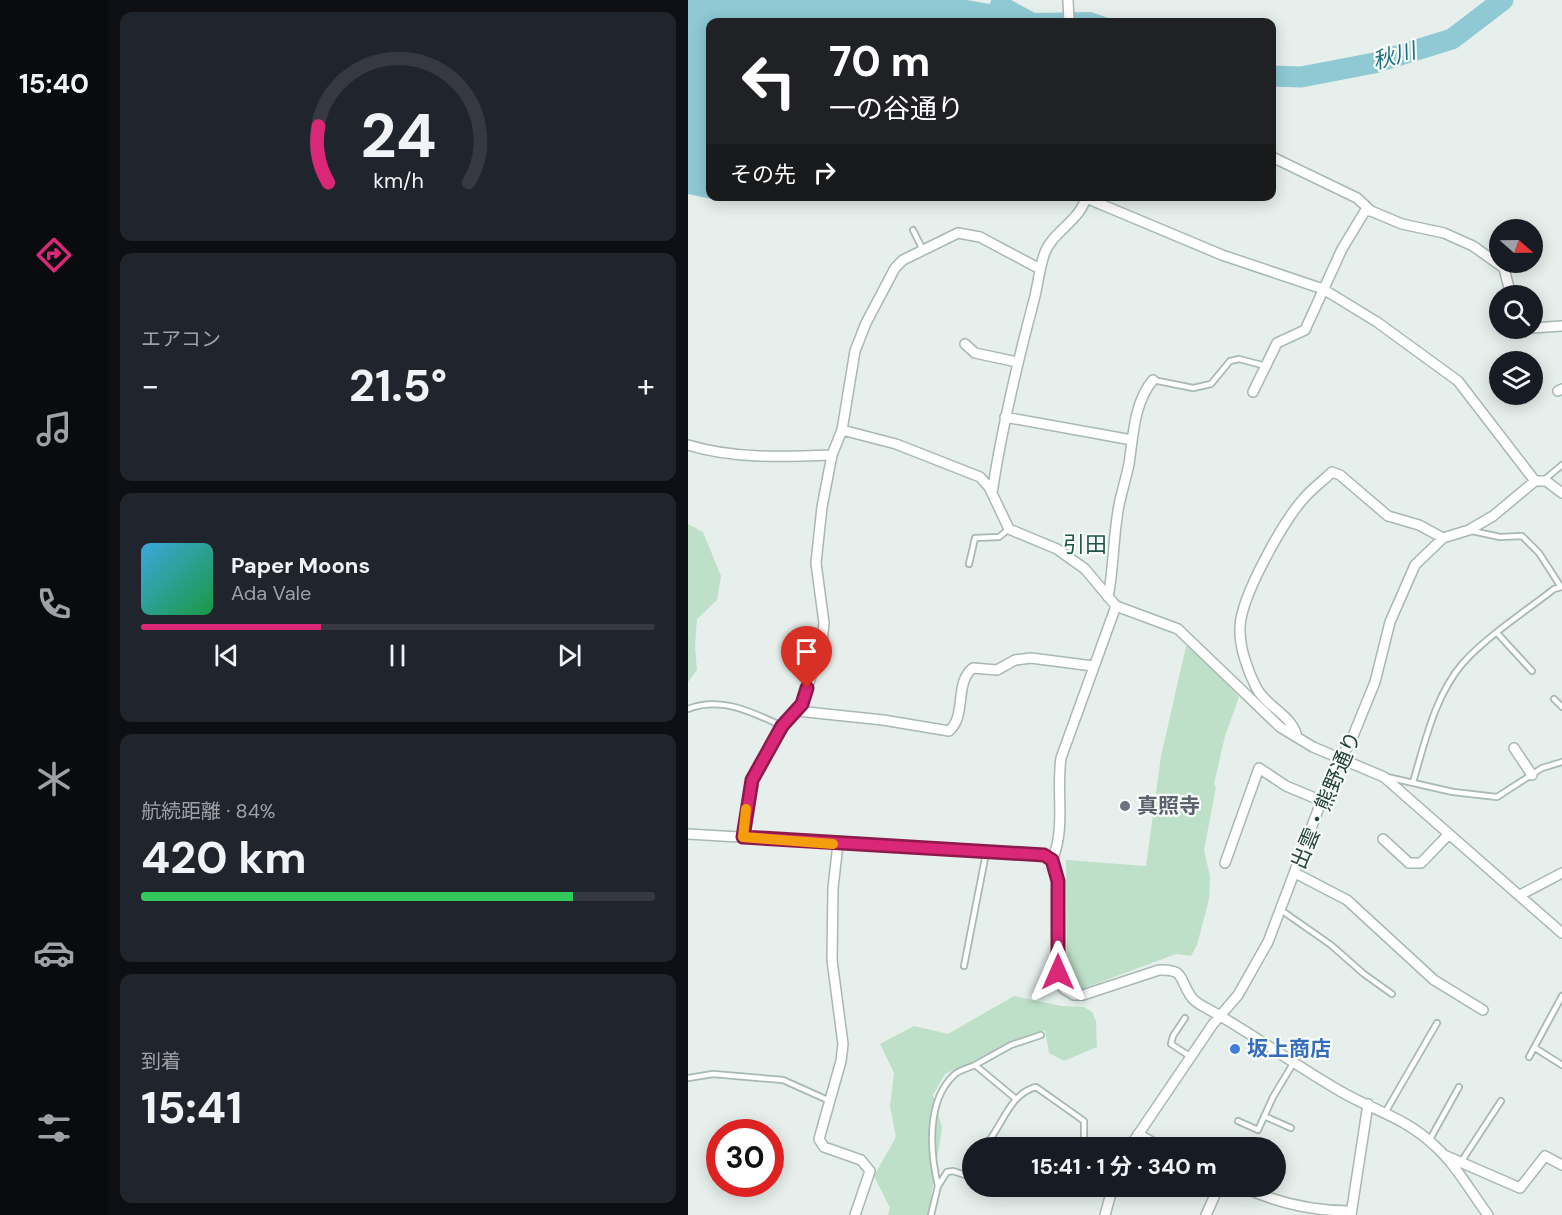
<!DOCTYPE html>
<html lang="ja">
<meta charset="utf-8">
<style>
:root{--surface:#171b24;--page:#20242c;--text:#f1f3f6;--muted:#9ea1a6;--line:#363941;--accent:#db2777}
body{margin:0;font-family:"DM Sans","Noto Sans JP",sans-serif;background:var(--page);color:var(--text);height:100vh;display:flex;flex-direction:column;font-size:22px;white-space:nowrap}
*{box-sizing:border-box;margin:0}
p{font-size:20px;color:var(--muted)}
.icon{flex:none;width:33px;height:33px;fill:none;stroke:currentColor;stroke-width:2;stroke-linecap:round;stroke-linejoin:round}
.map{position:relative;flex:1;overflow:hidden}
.details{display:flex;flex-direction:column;gap:12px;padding:12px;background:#0d0f14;width:580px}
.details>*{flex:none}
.top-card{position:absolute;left:18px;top:18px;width:570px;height:183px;border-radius:12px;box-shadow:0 3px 15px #0003;background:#202124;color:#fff;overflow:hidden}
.needle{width:39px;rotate:110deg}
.fabs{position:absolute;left:801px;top:219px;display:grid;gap:12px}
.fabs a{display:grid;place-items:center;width:54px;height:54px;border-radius:50%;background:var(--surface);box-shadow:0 3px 15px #0003;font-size:30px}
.speed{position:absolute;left:18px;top:1119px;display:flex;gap:12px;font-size:30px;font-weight:700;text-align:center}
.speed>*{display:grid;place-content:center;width:78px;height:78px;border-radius:50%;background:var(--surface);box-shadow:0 3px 15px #0003;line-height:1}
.speed .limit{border:9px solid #d22;background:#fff;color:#111}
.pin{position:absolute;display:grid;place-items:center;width:51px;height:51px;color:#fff;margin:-62px -26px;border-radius:50% 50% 50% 0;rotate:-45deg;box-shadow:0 0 6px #0007}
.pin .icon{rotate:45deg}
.me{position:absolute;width:66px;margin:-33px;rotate:0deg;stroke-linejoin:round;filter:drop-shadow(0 0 4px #0008)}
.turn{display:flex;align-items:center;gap:21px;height:126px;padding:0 24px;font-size:27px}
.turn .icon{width:78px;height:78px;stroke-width:2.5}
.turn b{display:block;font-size:42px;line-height:51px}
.then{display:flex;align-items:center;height:57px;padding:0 24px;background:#0003;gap:12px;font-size:22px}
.big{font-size:45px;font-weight:700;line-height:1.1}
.details .tile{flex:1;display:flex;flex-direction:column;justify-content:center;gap:9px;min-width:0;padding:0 21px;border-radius:12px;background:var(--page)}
.details .dial{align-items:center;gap:0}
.dial svg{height:156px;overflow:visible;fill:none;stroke:var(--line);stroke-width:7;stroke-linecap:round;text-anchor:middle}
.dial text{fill:var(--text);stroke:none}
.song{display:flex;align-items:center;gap:18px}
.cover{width:72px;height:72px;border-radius:9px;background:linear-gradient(135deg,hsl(200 70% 55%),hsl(140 70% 35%))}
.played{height:6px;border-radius:3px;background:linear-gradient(90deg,var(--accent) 35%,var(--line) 35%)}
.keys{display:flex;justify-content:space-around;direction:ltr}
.heat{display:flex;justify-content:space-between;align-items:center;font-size:33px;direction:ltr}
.charge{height:9px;border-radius:4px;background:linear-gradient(90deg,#34c759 84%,var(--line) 0)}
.trip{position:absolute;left:274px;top:1137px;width:324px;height:60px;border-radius:30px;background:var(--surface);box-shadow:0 3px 15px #0003;font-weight:700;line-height:60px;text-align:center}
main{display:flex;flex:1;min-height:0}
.menu{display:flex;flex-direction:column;width:108px;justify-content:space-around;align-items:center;background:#090b0e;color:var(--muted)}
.menu .icon{width:42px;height:42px}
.menu .current{color:var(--accent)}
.menu b{font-size:27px;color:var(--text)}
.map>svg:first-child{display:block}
</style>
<main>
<nav class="menu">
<b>15:40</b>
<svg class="icon current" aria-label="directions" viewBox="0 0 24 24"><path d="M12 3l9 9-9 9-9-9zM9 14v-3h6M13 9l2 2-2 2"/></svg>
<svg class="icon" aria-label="music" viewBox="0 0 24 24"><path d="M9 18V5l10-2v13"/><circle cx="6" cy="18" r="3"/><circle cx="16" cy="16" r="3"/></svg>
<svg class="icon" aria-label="phone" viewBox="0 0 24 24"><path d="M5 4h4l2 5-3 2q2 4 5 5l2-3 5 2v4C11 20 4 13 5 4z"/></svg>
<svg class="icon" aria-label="climate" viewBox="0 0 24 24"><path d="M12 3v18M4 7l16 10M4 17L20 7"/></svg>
<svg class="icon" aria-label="car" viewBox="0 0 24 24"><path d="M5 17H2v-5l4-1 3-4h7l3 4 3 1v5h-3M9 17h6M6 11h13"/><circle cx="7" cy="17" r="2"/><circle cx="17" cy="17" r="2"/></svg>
<svg class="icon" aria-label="filters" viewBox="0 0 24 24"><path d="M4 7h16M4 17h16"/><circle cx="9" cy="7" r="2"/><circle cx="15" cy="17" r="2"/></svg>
</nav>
<section class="details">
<div class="tile dial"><svg viewBox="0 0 100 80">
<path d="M14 69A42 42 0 1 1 86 69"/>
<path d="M14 69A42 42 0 0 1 9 40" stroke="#db2777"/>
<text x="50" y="56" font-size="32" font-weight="700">24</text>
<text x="50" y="72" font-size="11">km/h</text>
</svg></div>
<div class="tile"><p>エアコン</p>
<div class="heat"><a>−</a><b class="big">21.5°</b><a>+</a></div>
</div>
<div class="tile">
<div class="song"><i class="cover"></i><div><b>Paper Moons</b><p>Ada Vale</p></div></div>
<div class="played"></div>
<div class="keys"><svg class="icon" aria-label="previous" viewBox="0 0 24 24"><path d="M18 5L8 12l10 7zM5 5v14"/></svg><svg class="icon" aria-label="pause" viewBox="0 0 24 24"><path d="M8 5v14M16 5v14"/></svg><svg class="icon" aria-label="next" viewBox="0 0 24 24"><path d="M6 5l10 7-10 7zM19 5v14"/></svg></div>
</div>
<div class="tile"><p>航続距離 · 84%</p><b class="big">420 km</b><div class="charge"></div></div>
<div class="tile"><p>到着</p><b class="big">15:41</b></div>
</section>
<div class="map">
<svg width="874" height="1215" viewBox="0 0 874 1215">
<rect width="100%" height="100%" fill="#e6efeb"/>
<path fill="#bfe0c8" d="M0,524L15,532L33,576L29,600L9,619L7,646L9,670L0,682Z
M499,642L551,697L537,736L526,784L528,787L516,850L522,876L521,899L509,945L503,956L488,954L394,989L386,988L379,977L378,860L458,866L473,756Z
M326,996L374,1006L396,1007L404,1012L408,1021L409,1047L376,1061L361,1053L357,1030L257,1074L245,1095L254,1128L240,1215H200L202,1208L186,1176L208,1137L202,1106L206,1073L192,1044L226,1026L260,1034Z"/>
<path fill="#8ec9d4" d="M0,0H279L302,4L303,0H323L347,13L403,12L432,22H22V196L74,197L33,201L0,194Z"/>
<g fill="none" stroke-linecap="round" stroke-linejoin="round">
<path stroke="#8ec9d4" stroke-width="21" d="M584,76L613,77L686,63L764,39L815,0"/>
<defs>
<path id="service" d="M225,230L235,250
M465,380L505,388L523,384L542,361L551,359L578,366
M856,480L874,465
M784,531L812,537L834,536L851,553L873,587
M281,564L287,538L311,537L321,529
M810,634L844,671
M866,699L874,707
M0,709C33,696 64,712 94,726
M699,777L765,792L809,797L854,768L874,762
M725,782C737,742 747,695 775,663C798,637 838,611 866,589L874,587
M593,910L643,945L676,974L704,994
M276,966L298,853
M497,1018L485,1036L483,1044L503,1057
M847,1048L874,1065
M841,1057L874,996
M0,1078L25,1074L95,1080L142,1101
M328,1099L287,1065L323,1045L353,1035
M698,1111L749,1023
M576,1116L603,1128
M550,1121L570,1130L585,1097L606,1062
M741,1141L771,1087
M295,1148C314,1129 320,1094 348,1087L396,1121V1139L411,1148
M773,1162L813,1101
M250,1186C242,1152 238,1101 266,1075C271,1070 281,1068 287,1065
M243,1215L250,1186L259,1172L265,1171L280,1176L285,1167"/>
<path id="minor" d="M380,0L381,22
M584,157L669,198L683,211
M398,198L534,255L635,289L689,322L770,381L847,481
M844,328L874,326
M277,344L287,353L329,362
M870,391L874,389
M565,392L589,343L617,330L654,249L677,211H683L714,224L756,233L785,246L816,268L823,296
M317,417L444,440
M154,430L208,444L292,477L301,487L321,529L369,549L397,569L428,606L490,629L592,727L625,747L696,777L874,933
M0,445C45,459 97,457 144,455
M847,481H858L874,493
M304,493C314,427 329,364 346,300C350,285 351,270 356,255C363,232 394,220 398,196
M420,597C426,567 425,536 431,505C434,491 438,478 441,464C445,437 446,402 465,380
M109,711L195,720L261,731C279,716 266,682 285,668L309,670L327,660L343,658L405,666
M609,737C605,716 579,707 569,689C560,672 551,647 552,627C553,596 596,520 617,497C625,488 636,480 644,472L652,475L700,516L731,525L755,538
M826,748L844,775
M0,834L356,855L364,860L370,881L371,980L376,989L386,995H395L471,970C496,969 491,978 502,995C505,1001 514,1006 520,1009C565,1034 607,1065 652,1091C686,1111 717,1117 747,1146C768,1165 783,1192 800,1215
M55,837L64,780L94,726L114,704L134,643L136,623L128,563L134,507L144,455L154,430L167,351L178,323L207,268L215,260L270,233L292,237L352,269
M695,839L721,863H733L761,834
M150,844L145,888L144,960L155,1044L153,1061L131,1139L136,1147L173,1160L182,1171L167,1215
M364,860C378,830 368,790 373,758L428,606
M537,863L571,768L598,786L634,801
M607,873L659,900L746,980L795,1010
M832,895L874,873
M450,1134L474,1148
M441,1148L525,1024L550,995L580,942L644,773L663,741L687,682L702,622L727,565L755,538L781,530L805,516L847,481
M756,1155L832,1188L857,1156L874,1165
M553,1186C588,1203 624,1211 663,1211
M417,1215L425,1186
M518,1215L531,1186
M663,1215L680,1104"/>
</defs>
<use href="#service" stroke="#a8b8b2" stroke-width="8"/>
<use href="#minor" stroke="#a8b8b2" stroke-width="12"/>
<use href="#service" stroke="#fff" stroke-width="4.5"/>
<use href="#minor" stroke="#fff" stroke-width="9"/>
</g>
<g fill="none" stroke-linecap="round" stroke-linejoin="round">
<defs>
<path id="route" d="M119,688L114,704L94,726L64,780L55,837L356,855L364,860L370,881V972"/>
</defs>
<use href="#route" stroke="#8e194d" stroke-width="15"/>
<use href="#route" stroke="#db2777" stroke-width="10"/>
<path stroke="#f59e0b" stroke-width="10" d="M58,809L55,837L145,844"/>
</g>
<circle fill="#6b7280" stroke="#f7fbf9" stroke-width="2" cx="437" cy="806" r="6"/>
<circle fill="#3f7fe0" stroke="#f7fbf9" stroke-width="2" cx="547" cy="1049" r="6"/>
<g text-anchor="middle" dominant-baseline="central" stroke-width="4.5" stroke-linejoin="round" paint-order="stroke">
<g font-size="21" fill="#24423a" stroke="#f7fbf9">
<text transform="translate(638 800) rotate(-67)">出雲・熊野通り</text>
</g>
<g font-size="21" font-weight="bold" fill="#5b616d" stroke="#f7fbf9" text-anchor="start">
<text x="449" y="806">真照寺</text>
</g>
<g font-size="21" font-weight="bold" fill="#366cbe" stroke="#f7fbf9" text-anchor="start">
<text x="559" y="1049">坂上商店</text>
</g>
<g font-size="22" font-style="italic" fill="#1c6f80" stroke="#f7fbf9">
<text transform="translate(706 56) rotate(-16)">秋川</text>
</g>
<g font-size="22" fill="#1f5548" stroke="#f7fbf9">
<text x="397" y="544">引田</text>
</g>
</g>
</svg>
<div class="fabs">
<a><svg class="needle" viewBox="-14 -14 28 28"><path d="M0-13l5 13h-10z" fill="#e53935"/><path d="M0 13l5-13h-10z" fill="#9ea1a6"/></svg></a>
<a><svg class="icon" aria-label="search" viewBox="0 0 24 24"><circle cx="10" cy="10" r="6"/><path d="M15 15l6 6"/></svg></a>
<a><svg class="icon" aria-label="layers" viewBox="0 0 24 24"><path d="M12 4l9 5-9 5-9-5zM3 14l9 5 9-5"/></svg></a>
</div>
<div class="speed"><div class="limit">30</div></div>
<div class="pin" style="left:119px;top:688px;background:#d93025"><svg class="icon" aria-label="arrive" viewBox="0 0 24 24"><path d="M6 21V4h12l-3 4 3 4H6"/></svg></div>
<svg class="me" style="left:370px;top:972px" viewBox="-20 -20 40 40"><path d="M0-17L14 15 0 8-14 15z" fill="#db2777" stroke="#fff" stroke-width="4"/></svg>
<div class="trip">15:41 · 1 分 · 340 m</div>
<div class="top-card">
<div class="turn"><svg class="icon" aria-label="left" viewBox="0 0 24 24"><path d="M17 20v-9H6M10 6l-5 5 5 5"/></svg><div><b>70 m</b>一の谷通り</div></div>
<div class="then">その先<svg class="icon" aria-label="right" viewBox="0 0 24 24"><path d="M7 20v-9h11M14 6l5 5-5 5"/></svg></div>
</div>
</div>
</main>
